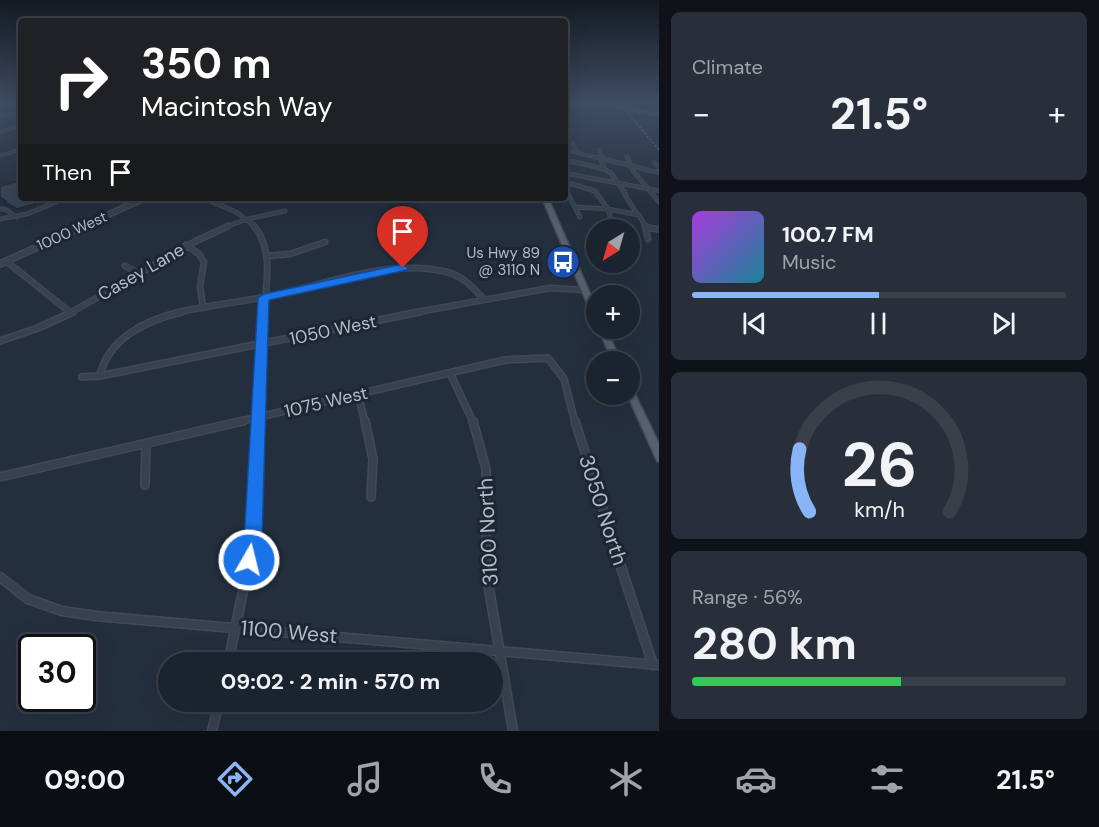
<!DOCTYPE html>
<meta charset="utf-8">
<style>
:root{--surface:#1b232e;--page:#282f3a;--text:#f1f3f6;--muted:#a0a4aa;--line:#39404a;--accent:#8ab4f8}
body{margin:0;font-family:"DM Sans",sans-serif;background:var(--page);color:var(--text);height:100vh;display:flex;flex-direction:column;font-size:22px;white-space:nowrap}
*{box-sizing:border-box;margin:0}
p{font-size:20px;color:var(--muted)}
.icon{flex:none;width:33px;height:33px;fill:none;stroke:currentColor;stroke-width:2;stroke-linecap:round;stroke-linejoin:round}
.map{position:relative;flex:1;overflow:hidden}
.panel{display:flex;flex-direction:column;gap:12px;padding:12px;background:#0f1319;width:440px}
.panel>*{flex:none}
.banner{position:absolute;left:18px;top:18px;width:550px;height:183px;border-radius:6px;box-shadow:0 6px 24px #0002,0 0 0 2px var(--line);background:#202124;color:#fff;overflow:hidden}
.needle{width:39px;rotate:217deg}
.tools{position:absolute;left:586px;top:219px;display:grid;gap:12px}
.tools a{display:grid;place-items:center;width:54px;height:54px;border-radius:50%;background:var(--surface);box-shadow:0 6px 24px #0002,0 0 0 2px var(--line);font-size:30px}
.speed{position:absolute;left:18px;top:634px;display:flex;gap:12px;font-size:30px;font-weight:700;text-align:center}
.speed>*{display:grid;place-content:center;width:78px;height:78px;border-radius:50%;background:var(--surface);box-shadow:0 6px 24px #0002,0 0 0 2px var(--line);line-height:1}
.speed .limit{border:3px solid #111;border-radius:9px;background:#fff;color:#111}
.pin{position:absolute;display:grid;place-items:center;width:51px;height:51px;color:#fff;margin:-62px -26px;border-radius:50% 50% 50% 0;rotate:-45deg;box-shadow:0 0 6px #0007}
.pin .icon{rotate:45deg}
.me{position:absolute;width:66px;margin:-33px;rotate:8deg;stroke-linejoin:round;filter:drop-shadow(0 0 4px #0008)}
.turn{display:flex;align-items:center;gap:21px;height:126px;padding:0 24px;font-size:27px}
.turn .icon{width:78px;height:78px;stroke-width:2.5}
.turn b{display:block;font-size:42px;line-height:51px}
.then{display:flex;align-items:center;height:57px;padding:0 24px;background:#0003;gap:12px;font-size:22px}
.big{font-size:45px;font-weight:700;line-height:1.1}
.panel .widget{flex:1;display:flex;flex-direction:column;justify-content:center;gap:9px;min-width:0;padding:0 21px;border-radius:9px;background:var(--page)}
.panel .dial{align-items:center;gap:0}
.dial svg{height:156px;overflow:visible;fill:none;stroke:var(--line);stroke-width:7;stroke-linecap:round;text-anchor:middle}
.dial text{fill:var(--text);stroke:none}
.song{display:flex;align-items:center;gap:18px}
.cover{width:72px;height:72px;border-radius:9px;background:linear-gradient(135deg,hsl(280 70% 55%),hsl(190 70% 35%))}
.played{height:6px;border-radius:3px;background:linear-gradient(90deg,var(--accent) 50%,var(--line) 50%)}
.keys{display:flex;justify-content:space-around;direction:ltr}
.heat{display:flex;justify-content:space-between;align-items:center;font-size:33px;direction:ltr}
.charge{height:9px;border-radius:4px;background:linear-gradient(90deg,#34c759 56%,var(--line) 0)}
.trip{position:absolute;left:158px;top:652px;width:345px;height:60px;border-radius:30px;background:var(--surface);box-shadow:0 6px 24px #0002,0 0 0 2px var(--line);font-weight:700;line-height:60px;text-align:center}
.menu{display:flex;height:96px;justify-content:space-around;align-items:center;background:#0b0e12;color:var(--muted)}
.menu .icon{width:42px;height:42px}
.menu .active{color:var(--accent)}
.menu b{font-size:27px;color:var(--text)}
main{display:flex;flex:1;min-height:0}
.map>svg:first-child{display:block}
</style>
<main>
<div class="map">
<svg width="660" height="731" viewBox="0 0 660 731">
<rect width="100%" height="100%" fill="#242f3e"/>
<path fill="#364354" stroke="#1f2835" stroke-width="1.5" d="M16,182L21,183V198H40L34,201L35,204L17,209L4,202L6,201L0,197V186Z"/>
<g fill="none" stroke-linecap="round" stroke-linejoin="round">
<defs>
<path id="minor-far5" d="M12,104L21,108
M0,116L21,111
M0,132L21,125
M573,144L577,153
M566,150L602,159
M599,150L603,159
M0,156L21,149"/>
<path id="minor-far4" d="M596,157L660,173
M603,157L604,160
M627,157L633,171L660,203
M601,159L604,169L611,173L625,193
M566,160L604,169
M655,163L660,169
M569,174L660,191
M566,182L595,191L608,209L639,215L646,227
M569,184L567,192L580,217
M625,195L638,215
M203,198L236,212L256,227
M217,204L229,198
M575,207L608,209L611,220
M0,209H5L17,217
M0,219L27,214L66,198
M225,227L248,219L285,211"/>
<path id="minor-far3" d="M254,226C274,250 266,284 264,313
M645,226L648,239
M646,227L660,230
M186,245L199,254L204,262L200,286L203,308
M267,256L290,254L325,242
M6,261L71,313
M125,266L140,274
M70,313L194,242L228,226
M175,313C208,305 242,302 275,295C331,283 390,258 447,272C463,276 473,288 484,299
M412,313L550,288L585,290"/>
<path id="minor-far2" d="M0,341L38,328L73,312
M450,373L473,422
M100,376C108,338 147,320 181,312
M82,377L100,376L419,312
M358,395L365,422
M237,422L505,360L548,358L564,379L575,422
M259,422L264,312"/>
<path id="minor-far1" d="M365,421L373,459L371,497
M473,421L486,469V559
M575,421L619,559
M0,477L243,421
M145,485L146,444
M249,559L253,541L259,421"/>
<path id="minor" d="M486,558V571L513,731
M618,558L653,665
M0,577L28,599L62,611L96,616L660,665
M228,663L250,558
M212,731L219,702"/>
<path id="tertiary-far1" d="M81,227L145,198"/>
<path id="tertiary" d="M0,264L84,226"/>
<path id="primary" d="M597,104H604L660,114V116Z
M542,198H548L597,309V320L593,317Z
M598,328H606L621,362H613Z
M630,388L633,390L634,392L660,446V462L657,461L627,394H630Z"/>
</defs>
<use href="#minor-far5" stroke="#414a57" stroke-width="4"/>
<use href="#minor-far4" stroke="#414a57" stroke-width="5"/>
<use href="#minor-far3" stroke="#414a57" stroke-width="7"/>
<use href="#minor-far2" stroke="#414a57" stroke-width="8"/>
<use href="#minor-far1" stroke="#414a57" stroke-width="10"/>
<use href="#minor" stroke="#414a57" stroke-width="11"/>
<use href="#tertiary-far1" stroke="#414a57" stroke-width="7"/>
<use href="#tertiary" stroke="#414a57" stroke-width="8"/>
<use href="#primary" stroke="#414a57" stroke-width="3"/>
<use href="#minor-far5" stroke="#38414e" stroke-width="2"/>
<use href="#minor-far4" stroke="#38414e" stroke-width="3"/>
<use href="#minor-far3" stroke="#38414e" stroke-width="4.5"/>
<use href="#minor-far2" stroke="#38414e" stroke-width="5"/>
<use href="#minor-far1" stroke="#38414e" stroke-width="7"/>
<use href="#minor" stroke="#38414e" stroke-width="8"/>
<use href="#tertiary-far1" stroke="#38414e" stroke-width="4.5"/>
<use href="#tertiary" stroke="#38414e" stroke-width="5"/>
<use href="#primary" fill="#56606e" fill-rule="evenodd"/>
<defs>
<path id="rail" d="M620,104L660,151"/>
</defs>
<use href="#rail" stroke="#5a6575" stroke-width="2"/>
<use href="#rail" stroke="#1d2633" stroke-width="1.5" stroke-dasharray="2" stroke-linecap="butt"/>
</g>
<linearGradient id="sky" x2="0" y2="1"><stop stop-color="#141a22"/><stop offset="0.5" stop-color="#3f4d63"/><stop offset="1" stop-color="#3f4d63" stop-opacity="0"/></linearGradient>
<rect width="660" height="206" fill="url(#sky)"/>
<path fill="#1a73e8" stroke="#114b97" stroke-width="1.5" d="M403,264L408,268L407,270L269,300L262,541L256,566L249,569L242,566L240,560L244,541L258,298L264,294Z"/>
<defs>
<symbol id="bus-disc" viewBox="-11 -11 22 22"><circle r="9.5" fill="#1a4fb4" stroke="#1d2633"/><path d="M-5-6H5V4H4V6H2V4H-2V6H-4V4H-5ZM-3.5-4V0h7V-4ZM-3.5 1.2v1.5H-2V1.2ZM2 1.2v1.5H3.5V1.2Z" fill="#fff"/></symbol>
</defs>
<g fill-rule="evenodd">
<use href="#bus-disc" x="544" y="243" width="38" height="38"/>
</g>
<g text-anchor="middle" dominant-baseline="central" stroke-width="6" stroke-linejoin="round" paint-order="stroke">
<g font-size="15" fill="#b4bcc9" stroke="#1d2633">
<text transform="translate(72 231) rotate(-24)">1000 West</text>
</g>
<g font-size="15" fill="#b4bcc9" stroke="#1d2633" text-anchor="end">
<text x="540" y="253">Us Hwy 89<tspan x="540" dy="17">@ 3110 N</tspan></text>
</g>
<g font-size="18" fill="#b4bcc9" stroke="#1d2633">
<text transform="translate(141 272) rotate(-30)">Casey Lane</text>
<text transform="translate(333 330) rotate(-12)">1050 West</text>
<text transform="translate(326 402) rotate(-13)">1075 West</text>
</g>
<g font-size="21" fill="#b4bcc9" stroke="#1d2633">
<text transform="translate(603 510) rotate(72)">3050 North</text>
<text transform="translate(488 532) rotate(-93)">3100 North</text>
<text transform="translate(289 632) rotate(5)">1100 West</text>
</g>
</g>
</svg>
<div class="tools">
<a><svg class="needle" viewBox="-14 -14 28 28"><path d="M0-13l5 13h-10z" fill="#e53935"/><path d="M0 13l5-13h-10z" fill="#a0a4aa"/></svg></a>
<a>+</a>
<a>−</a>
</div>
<div class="speed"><div class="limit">30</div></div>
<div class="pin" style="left:403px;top:268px;background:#d93025"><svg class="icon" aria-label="arrive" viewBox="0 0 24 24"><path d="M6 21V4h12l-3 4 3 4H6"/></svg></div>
<svg class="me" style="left:249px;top:560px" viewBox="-20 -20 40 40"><circle r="17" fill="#1a73e8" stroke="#fff" stroke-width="3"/><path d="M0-11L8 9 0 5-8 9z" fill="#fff"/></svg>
<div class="trip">09:02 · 2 min · 570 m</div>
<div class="banner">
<div class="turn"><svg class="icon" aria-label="right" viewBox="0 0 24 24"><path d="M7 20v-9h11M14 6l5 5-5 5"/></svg><div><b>350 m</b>Macintosh Way</div></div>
<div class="then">Then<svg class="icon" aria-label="arrive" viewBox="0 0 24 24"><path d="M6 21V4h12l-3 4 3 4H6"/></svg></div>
</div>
</div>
<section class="panel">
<div class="widget"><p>Climate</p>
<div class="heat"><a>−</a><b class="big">21.5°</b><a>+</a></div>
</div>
<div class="widget">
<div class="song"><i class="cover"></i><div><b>100.7 FM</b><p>Music</p></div></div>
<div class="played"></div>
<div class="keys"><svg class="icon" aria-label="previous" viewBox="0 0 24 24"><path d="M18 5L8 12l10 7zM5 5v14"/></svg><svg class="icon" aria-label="pause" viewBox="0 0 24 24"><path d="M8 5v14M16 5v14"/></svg><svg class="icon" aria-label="next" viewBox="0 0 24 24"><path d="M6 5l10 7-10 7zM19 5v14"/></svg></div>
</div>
<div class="widget dial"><svg viewBox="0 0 100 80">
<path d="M14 69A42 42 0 1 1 86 69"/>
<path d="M14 69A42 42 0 0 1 9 37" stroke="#8ab4f8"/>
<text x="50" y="56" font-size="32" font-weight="700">26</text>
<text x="50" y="72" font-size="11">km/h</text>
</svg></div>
<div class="widget"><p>Range · 56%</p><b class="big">280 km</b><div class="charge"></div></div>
</section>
</main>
<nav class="menu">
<b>09:00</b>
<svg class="icon active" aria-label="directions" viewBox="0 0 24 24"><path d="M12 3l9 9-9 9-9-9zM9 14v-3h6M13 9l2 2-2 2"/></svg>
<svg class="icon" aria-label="music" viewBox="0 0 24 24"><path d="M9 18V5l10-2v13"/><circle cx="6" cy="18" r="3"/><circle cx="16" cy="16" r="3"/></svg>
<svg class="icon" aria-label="phone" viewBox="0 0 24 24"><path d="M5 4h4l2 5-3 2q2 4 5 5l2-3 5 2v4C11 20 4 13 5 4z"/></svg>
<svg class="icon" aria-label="climate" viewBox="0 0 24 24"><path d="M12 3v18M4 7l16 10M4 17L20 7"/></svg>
<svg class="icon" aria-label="car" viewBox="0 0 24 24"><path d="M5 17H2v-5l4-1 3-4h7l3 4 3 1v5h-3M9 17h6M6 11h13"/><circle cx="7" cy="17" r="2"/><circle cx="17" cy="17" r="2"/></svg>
<svg class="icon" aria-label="filters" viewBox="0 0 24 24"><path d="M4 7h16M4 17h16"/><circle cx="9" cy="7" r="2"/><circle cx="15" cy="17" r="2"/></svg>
<b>21.5°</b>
</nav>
